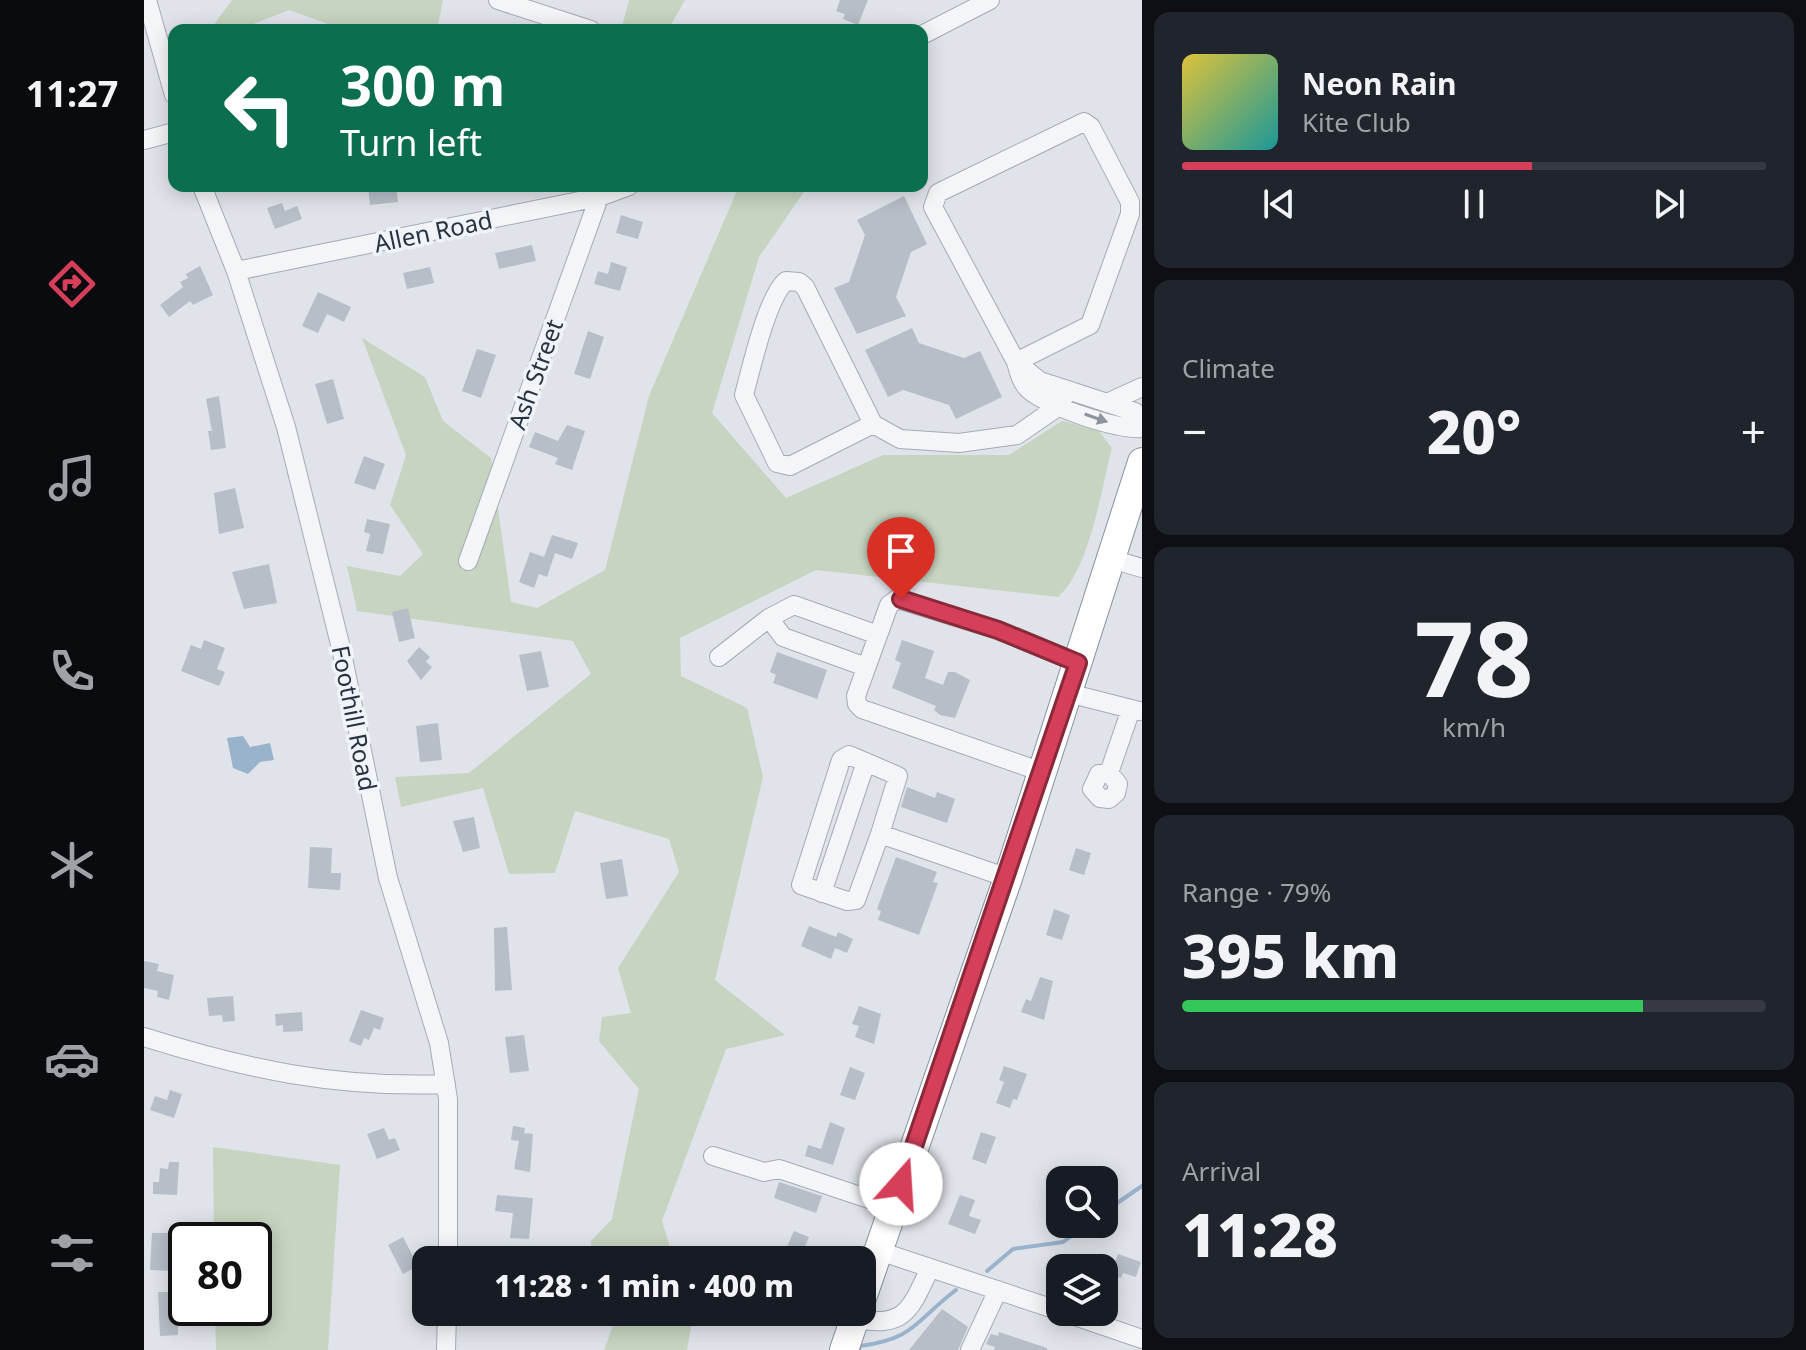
<!DOCTYPE html>
<meta charset="utf-8">
<style>
:root{--surface:#171b24;--page:#20242c;--text:#f1f3f6;--muted:#9ea1a6;--line:#363941;--accent:#d53f59}
body{margin:0;font-family:"Noto Sans",sans-serif;background:var(--page);color:var(--text);height:100vh;display:flex;flex-direction:column;font-size:30px;white-space:nowrap}
*{box-sizing:border-box;margin:0}
p{font-size:26px;color:var(--muted)}
.icon{flex:none;width:44px;height:44px;fill:none;stroke:currentColor;stroke-width:2;stroke-linecap:round;stroke-linejoin:round}
.map{position:relative;flex:1;overflow:hidden}
.side{display:flex;flex-direction:column;gap:12px;padding:12px;background:#0d0f14;width:664px}
.side>*{flex:none}
.hud{position:absolute;left:24px;top:24px;width:760px;height:168px;border-radius:16px;box-shadow:0 4px 20px #0003;background:#0b6e4f;color:#fff;overflow:hidden}
.tools{position:absolute;left:902px;top:1166px;display:grid;gap:16px}
.tools a{display:grid;place-items:center;width:72px;height:72px;border-radius:16px;background:var(--surface);box-shadow:0 4px 20px #0003;font-size:40px}
.speed{position:absolute;left:24px;top:1222px;display:flex;gap:16px;font-size:40px;font-weight:700;text-align:center}
.speed>*{display:grid;place-content:center;width:104px;height:104px;border-radius:50%;background:var(--surface);box-shadow:0 4px 20px #0003;line-height:1}
.speed .limit{border:4px solid #111;border-radius:12px;background:#fff;color:#111}
.pin{position:absolute;display:grid;place-items:center;width:68px;height:68px;color:#fff;margin:-82px -34px;border-radius:50% 50% 50% 0;rotate:-45deg;box-shadow:0 0 8px #0007}
.pin .icon{rotate:45deg}
.me{position:absolute;width:88px;margin:-44px;rotate:19deg;stroke-linejoin:round;filter:drop-shadow(0 0 6px #0008)}
.turn{display:flex;align-items:center;gap:28px;height:168px;padding:0 40px;font-size:36px}
.turn .icon{width:104px;height:104px;stroke-width:2.5}
.turn b{display:block;font-size:56px;line-height:68px}
.big{font-size:60px;font-weight:800;line-height:1.1}
.side .widget{flex:1;display:flex;flex-direction:column;justify-content:center;gap:12px;min-width:0;padding:0 28px;border-radius:16px;background:var(--page)}
.side .dial{align-items:center;gap:0}
.dial b{font-size:104px;line-height:1}
.song{display:flex;align-items:center;gap:24px}
.cover{width:96px;height:96px;border-radius:12px;background:linear-gradient(135deg,hsl(50 70% 55%),hsl(180 70% 35%))}
.played{height:8px;border-radius:4px;background:linear-gradient(90deg,var(--accent) 60%,var(--line) 60%)}
.keys{display:flex;justify-content:space-around;direction:ltr}
.heat{display:flex;justify-content:space-between;align-items:center;font-size:44px;direction:ltr}
.charge{height:12px;border-radius:6px;background:linear-gradient(90deg,#34c759 79%,var(--line) 0)}
.trip{position:absolute;left:268px;top:1246px;width:464px;height:80px;border-radius:16px;background:var(--surface);box-shadow:0 4px 20px #0003;font-weight:800;line-height:80px;text-align:center}
main{display:flex;flex:1;min-height:0}
.dock{display:flex;flex-direction:column;width:144px;justify-content:space-around;align-items:center;background:#090b0e;color:var(--muted)}
.dock .icon{width:56px;height:56px}
.dock .active{color:var(--accent)}
.dock b{font-size:36px;color:var(--text)}
.map>svg:first-child{display:block}
</style>
<main>
<nav class="dock">
<b>11:27</b>
<svg class="icon active" aria-label="directions" viewBox="0 0 24 24"><path d="M12 3l9 9-9 9-9-9zM9 14v-3h6M13 9l2 2-2 2"/></svg>
<svg class="icon" aria-label="music" viewBox="0 0 24 24"><path d="M9 18V5l10-2v13"/><circle cx="6" cy="18" r="3"/><circle cx="16" cy="16" r="3"/></svg>
<svg class="icon" aria-label="phone" viewBox="0 0 24 24"><path d="M5 4h4l2 5-3 2q2 4 5 5l2-3 5 2v4C11 20 4 13 5 4z"/></svg>
<svg class="icon" aria-label="climate" viewBox="0 0 24 24"><path d="M12 3v18M4 7l16 10M4 17L20 7"/></svg>
<svg class="icon" aria-label="car" viewBox="0 0 24 24"><path d="M5 17H2v-5l4-1 3-4h7l3 4 3 1v5h-3M9 17h6M6 11h13"/><circle cx="7" cy="17" r="2"/><circle cx="17" cy="17" r="2"/></svg>
<svg class="icon" aria-label="filters" viewBox="0 0 24 24"><path d="M4 7h16M4 17h16"/><circle cx="9" cy="7" r="2"/><circle cx="15" cy="17" r="2"/></svg>
</nav>
<div class="map">
<svg width="998" height="1350" viewBox="0 0 998 1350">
<rect width="100%" height="100%" fill="#e0e4ea"/>
<path fill="#c6d4c1" d="M88,0H299L293,30H201L145,10L94,30H66Z
M485,0H541L524,30H477Z
M595,186H664L615,257L568,413L642,498L739,455H865L918,421L954,430L968,448C957,489 946,569 914,597L672,570L536,638L537,676L603,708L619,777L571,980L641,1035L582,1049L518,1221L530,1260H453L446,1242L468,1219L495,1089L455,1041L458,1017L487,1013L474,968L535,872L525,839L431,811L411,873L365,874L339,788L257,807L251,777L325,773L447,674L429,641L213,611L203,566L256,576L279,554L246,505L262,455L218,338L281,377L299,421L347,458L367,602L393,608L461,570L505,396Z
M69,1147L196,1165L184,1350H72L71,1308H110V1240H70Z
M474,1312H545L548,1322L543,1350H460Z"/>
<path fill="#9ab3cc" d="M99,736L106,747L126,743L130,760L116,762L104,774L89,768L83,738Z"/>
<g fill="none" stroke-linecap="round" stroke-linejoin="round">
<path stroke="#9ab3cc" stroke-width="4" d="M960,1212L998,1186
M843,1271L869,1249L919,1242L944,1224
M715,1350L716,1346C771,1339 771,1321 812,1290"/>
</g>
<path fill="#b7bec7" d="M696,0H724L714,25L699,19L701,14L692,11Z
M252,186L254,202L226,205L224,187Z
M760,196L783,244L767,252L752,297L762,316L713,334L690,288L705,282L721,235L713,220Z
M138,203L141,211L153,206L158,219L131,229L123,208Z
M477,215L499,222L494,239L472,233Z
M388,245L392,261L355,269L351,253Z
M467,262L483,267L476,291L450,284L454,271L464,274Z
M56,266L69,295L49,305L46,301L25,317L16,305L39,287L36,282L44,278L42,274Z
M286,267L290,283L263,289L259,273Z
M174,292L207,307L200,322L183,314L174,333L158,326Z
M768,328L775,343L820,358L836,351L858,397L812,419L805,405L759,390L744,397L721,350Z
M444,331L460,337L446,379L430,374Z
M333,349L352,355L337,398L318,391Z
M189,379L200,419L183,424L171,384Z
M75,396L82,448L67,450L64,431H68L62,399Z
M423,425L441,431L428,470L411,464L414,458L385,447L391,432L414,441Z
M220,456L241,464L231,490L210,483Z
M91,488L100,528L75,534L70,493Z
M223,519L246,524L239,554L222,551L226,534L220,532Z
M408,535L434,543L428,559L411,553L403,577L395,574L390,588L375,582L386,552L400,557Z
M125,564L133,603L100,609L88,572Z
M264,608L271,638L255,642L248,612Z
M60,640L81,648L73,669L81,672L75,686L37,671L47,645L57,649Z
M758,640L790,651L781,678L799,685L804,672H811L826,680L811,718L796,715L790,710L792,706L748,688L757,663L751,660Z
M275,647L286,657L282,662L288,667L277,680L263,661Z
M397,651L405,687L383,691L375,655Z
M633,652L683,670L673,699L629,683L632,675L626,672Z
M294,723L298,760L276,762L272,726Z
M763,787L791,798L793,792L811,799L803,823L757,807Z
M330,817L336,848L319,852L309,821Z
M166,847L188,848L187,873H197L196,890L164,888Z
M932,848L947,853L940,875L925,870Z
M752,857L793,872L789,882L794,883L775,935L734,920L737,911L733,909Z
M478,859L484,896L462,899L456,863Z
M910,909L926,915L918,940L902,935Z
M665,926L692,937L694,932L709,939L703,953L691,948L687,959L657,946Z
M363,927L368,990L351,991L350,928Z
M0,961L15,964L13,971L30,975L25,1000L13,997L14,991L0,988Z
M896,977L909,981L900,1020L877,1012L882,999L887,1001Z
M89,996L91,1021L79,1022L78,1015L65,1016L63,998Z
M715,1006L737,1014L730,1044L711,1037L715,1026L708,1024Z
M217,1010L240,1018L236,1030L230,1028L225,1040L220,1038L217,1046L205,1041Z
M158,1012L159,1031L139,1032V1025L132,1026L131,1014Z
M380,1035L385,1071L366,1073L361,1037Z
M860,1066L883,1074L873,1100L869,1099L866,1108L852,1103L860,1082L855,1080Z
M706,1067L721,1073L711,1100L696,1095Z
M26,1090L38,1094L30,1118L6,1110L11,1096L23,1100Z
M686,1122L701,1128L689,1165L661,1156L664,1145L677,1149Z
M369,1126L381,1128L380,1133L389,1134L386,1172L370,1169L375,1141L367,1140Z
M240,1128L245,1140L251,1138L256,1150L233,1159L223,1134Z
M837,1132L852,1137L842,1164L828,1159Z
M25,1162H35L33,1195L9,1194V1182H15L16,1168L24,1169Z
M635,1182L678,1196L672,1213L630,1198Z
M353,1195L389,1198L385,1239L366,1238L369,1213L351,1211Z
M816,1195L831,1200L825,1216L837,1220L831,1234L804,1224Z
M650,1231L665,1237L655,1260H637Z
M8,1233H26L25,1259L30,1260V1271L6,1270Z
M259,1237L274,1266L259,1274L244,1245Z
M974,1254L997,1262L992,1277L979,1273L977,1278L966,1275Z
M14,1292H32L33,1302L42,1301V1314L34,1315V1335L16,1336Z
M798,1309L824,1327L814,1350H765Z
M855,1332L903,1348V1350H850L851,1347L842,1344L847,1334L854,1336Z"/>
<g fill="none" stroke-linecap="round" stroke-linejoin="round">
<defs>
<path id="minor" d="M3,0L30,95
M354,0L447,30
M778,35L846,0
M0,140L30,132
M58,186L92,271L142,427L197,648L244,878L295,1043L304,1099V1260
M92,271L455,197L485,186
M872,362L946,325L986,214V202L947,127L940,122L794,193L789,207L872,362C875,373 877,382 885,390C905,407 973,430 998,428
M872,362L896,381L991,412L998,418
M963,403L998,387
M729,424L646,466L633,463L600,395C607,369 623,297 642,281L655,282L661,287L729,424L756,439L815,443L873,435L915,406L924,390
M967,559L998,568
M324,561L458,189
M575,657L625,618
M722,667L639,637L625,618L650,605L734,635
M924,693L995,711
M898,772L718,709L713,704L712,696L745,605L753,599L854,630L934,663
M965,773L974,784L972,793L965,799L956,798L948,789L955,774L965,773L987,709
M736,834L712,900L703,901L657,885L697,760L705,755L754,776L736,834L864,878
M678,893L722,762
M0,1037C105,1070 191,1088 302,1084
M569,1156L620,1172L635,1169L749,1207
M735,1251L916,1311
M919,1312L998,1339
M711,1319C762,1328 766,1310 786,1268
M302,1350L303,1312
M826,1350L854,1290"/>
<path id="highway" d="M718,1298L864,878L998,462
M700,1350L713,1312"/>
</defs>
<use href="#minor" stroke="#a5abb4" stroke-width="20"/>
<use href="#highway" stroke="#8792a1" stroke-width="30"/>
<use href="#minor" stroke="#f3f5f8" stroke-width="18"/>
<use href="#highway" stroke="#fff" stroke-width="28"/>
</g>
<defs><path id="oneway-solid" d="M-6-.8H1V-3.2L6.5 0L1 3.2V.8H-6Z" transform="scale(2)"/></defs>
<use fill="#8e949d" href="#oneway-solid" transform="translate(952 418) rotate(19)"/>
<g fill="none" stroke-linecap="round" stroke-linejoin="round">
<defs>
<path id="route" d="M757,599L854,630L934,663L757,1184"/>
</defs>
<use href="#route" stroke="#8a293a" stroke-width="20"/>
<use href="#route" stroke="#d53f59" stroke-width="14"/>
</g>
<g text-anchor="middle" dominant-baseline="central" stroke-width="7" stroke-linejoin="round" paint-order="stroke">
<g font-size="24" fill="#283242" stroke="#f0f3f7">
<text transform="translate(289 231) rotate(-12)">Allen Road</text>
<text transform="translate(391 374) rotate(-70)">Ash Street</text>
<text transform="translate(211 718) rotate(79)">Foothill Road</text>
</g>
</g>
</svg>
<div class="tools">
<a><svg class="icon" aria-label="search" viewBox="0 0 24 24"><circle cx="10" cy="10" r="6"/><path d="M15 15l6 6"/></svg></a>
<a><svg class="icon" aria-label="layers" viewBox="0 0 24 24"><path d="M12 4l9 5-9 5-9-5zM3 14l9 5 9-5"/></svg></a>
</div>
<div class="speed"><div class="limit">80</div></div>
<div class="pin" style="left:757px;top:599px;background:#d93025"><svg class="icon" aria-label="arrive" viewBox="0 0 24 24"><path d="M6 21V4h12l-3 4 3 4H6"/></svg></div>
<svg class="me" style="left:757px;top:1184px" viewBox="-20 -20 40 40"><circle r="19" fill="#fff"/><path d="M0-13L10 11 0 6-10 11z" fill="#d53f59"/></svg>
<div class="trip">11:28 · 1 min · 400 m</div>
<div class="hud">
<div class="turn"><svg class="icon" aria-label="left" viewBox="0 0 24 24"><path d="M17 20v-9H6M10 6l-5 5 5 5"/></svg><div><b>300 m</b>Turn left</div></div>
</div>
</div>
<section class="side">
<div class="widget">
<div class="song"><i class="cover"></i><div><b>Neon Rain</b><p>Kite Club</p></div></div>
<div class="played"></div>
<div class="keys"><svg class="icon" aria-label="previous" viewBox="0 0 24 24"><path d="M18 5L8 12l10 7zM5 5v14"/></svg><svg class="icon" aria-label="pause" viewBox="0 0 24 24"><path d="M8 5v14M16 5v14"/></svg><svg class="icon" aria-label="next" viewBox="0 0 24 24"><path d="M6 5l10 7-10 7zM19 5v14"/></svg></div>
</div>
<div class="widget"><p>Climate</p>
<div class="heat"><a>−</a><b class="big">20°</b><a>+</a></div>
</div>
<div class="widget dial"><b>78</b><p>km/h</p></div>
<div class="widget"><p>Range · 79%</p><b class="big">395 km</b><div class="charge"></div></div>
<div class="widget"><p>Arrival</p><b class="big">11:28</b></div>
</section>
</main>
